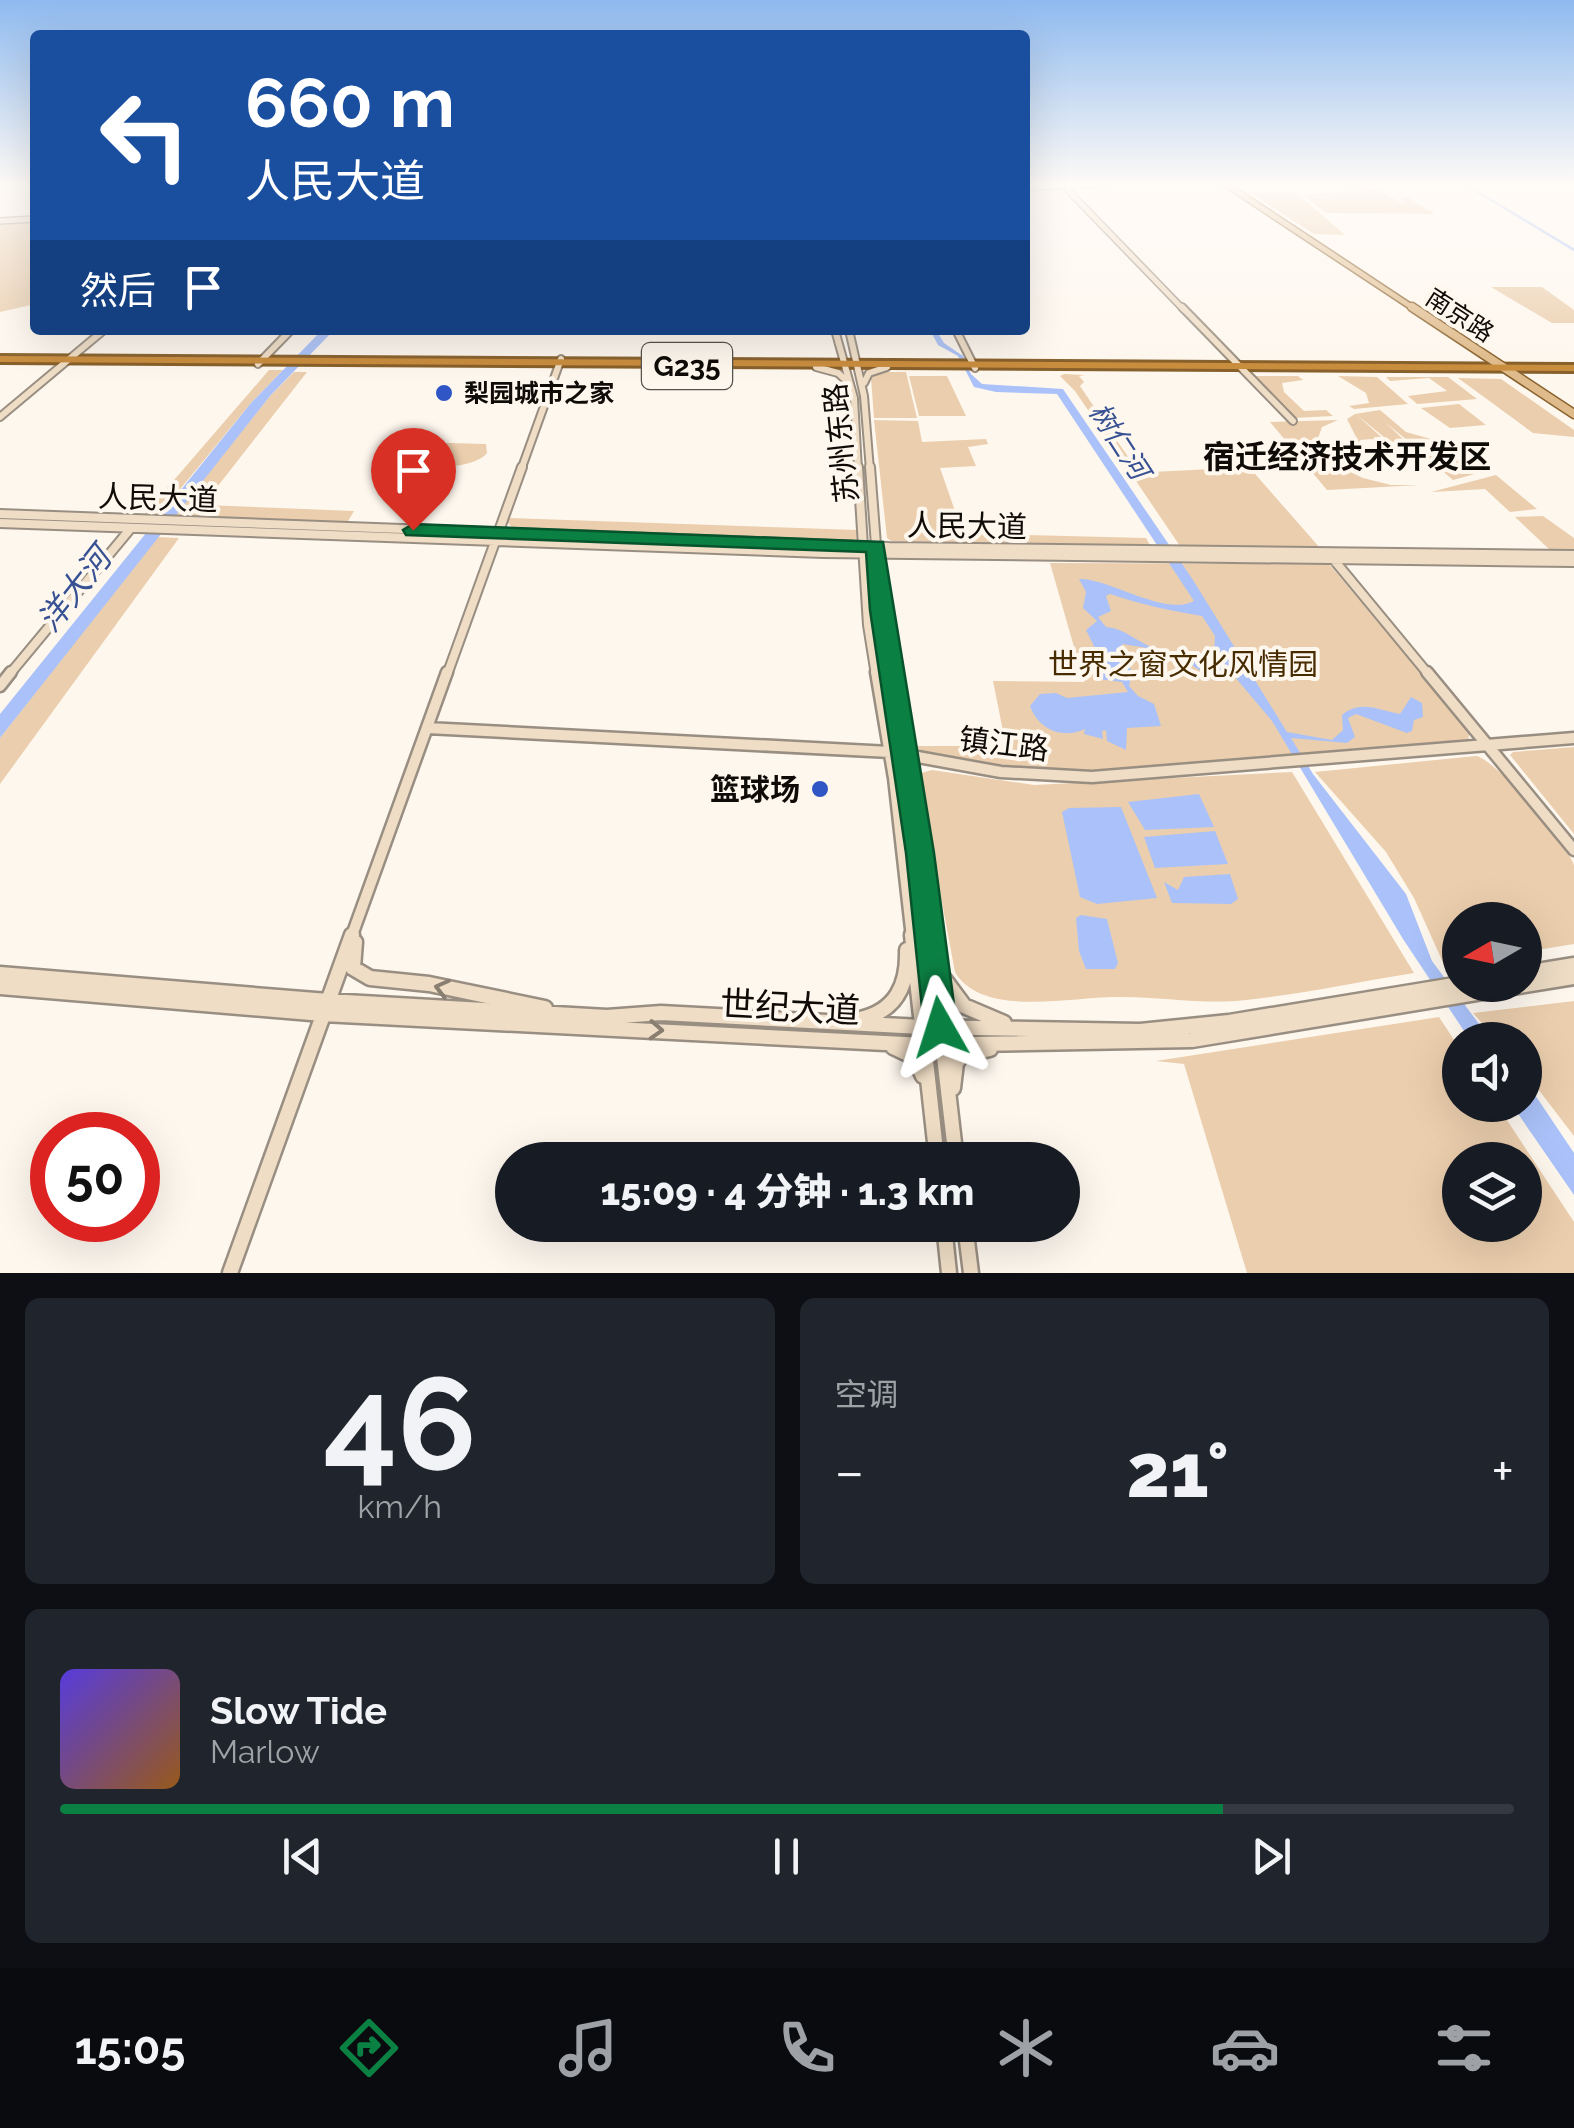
<!DOCTYPE html>
<html lang="zh">
<meta charset="utf-8">
<style>
:root{--surface:#171b24;--page:#20242c;--text:#f1f3f6;--muted:#9ea1a6;--line:#363941;--accent:#0b8043}
body{margin:0;font-family:Raleway,"Noto Sans SC",sans-serif;background:var(--page);color:var(--text);height:100vh;display:flex;flex-direction:column;font-size:38px;white-space:nowrap}
*{box-sizing:border-box;margin:0}
p{font-size:32px;color:var(--muted)}
.icon{flex:none;width:55px;height:55px;fill:none;stroke:currentColor;stroke-width:2;stroke-linecap:round;stroke-linejoin:round}
.map{position:relative;height:1273px;overflow:hidden}
.side{display:flex;flex-direction:column;gap:25px;padding:25px;background:#0d0f14;flex:1}
.side>*{flex:none}
.guide{position:absolute;left:30px;top:30px;width:1000px;height:305px;border-radius:10px;box-shadow:0 10px 40px #0002;background:#1a4fa0;color:#fff;overflow:hidden}
.needle{width:65px;rotate:261deg}
.buttons{position:absolute;left:1442px;top:902px;display:grid;gap:20px}
.buttons a{display:grid;place-items:center;width:100px;height:100px;border-radius:50%;background:var(--surface);box-shadow:0 10px 40px #0002;font-size:50px}
.speed{position:absolute;left:30px;top:1112px;display:flex;gap:20px;font-size:50px;font-weight:700;text-align:center}
.speed>*{display:grid;place-content:center;width:130px;height:130px;border-radius:50%;background:var(--surface);box-shadow:0 10px 40px #0002;line-height:1}
.speed .limit{border:15px solid #d22;background:#fff;color:#111}
.pin{position:absolute;display:grid;place-items:center;width:85px;height:85px;color:#fff;margin:-102px -42px;border-radius:50% 50% 50% 0;rotate:-45deg;box-shadow:0 0 10px #0007}
.pin .icon{rotate:45deg}
.me{position:absolute;width:110px;margin:-55px;rotate:354deg;stroke-linejoin:round;filter:drop-shadow(0 0 8px #0008)}
.turn{display:flex;align-items:center;gap:35px;height:210px;padding:0 50px;font-size:45px}
.turn .icon{width:130px;height:130px;stroke-width:2.5}
.turn b{display:block;font-size:70px;line-height:85px}
.then{display:flex;align-items:center;height:95px;padding:0 50px;background:#0003;gap:20px;font-size:38px}
.big{font-size:75px;font-weight:800;line-height:1.1}
.side .tile{flex:1;display:flex;flex-direction:column;justify-content:center;gap:15px;min-width:0;padding:0 35px;border-radius:15px;background:var(--page)}
.side .dial{align-items:center;gap:0}
.dial b{font-size:130px;line-height:1}
.song{display:flex;align-items:center;gap:30px}
.cover{width:120px;height:120px;border-radius:15px;background:linear-gradient(135deg,hsl(250 70% 55%),hsl(30 70% 35%))}
.played{height:10px;border-radius:5px;background:linear-gradient(90deg,var(--accent) 80%,var(--line) 80%)}
.keys{display:flex;justify-content:space-around;direction:ltr}
.heat{display:flex;justify-content:space-between;align-items:center;font-size:55px;direction:ltr}
.side .tiles{flex:1;display:grid;gap:25px;grid-template-columns:1fr 1fr}
.tile:last-child{grid-column:span 2}
.trip{position:absolute;left:495px;top:1142px;width:585px;height:100px;border-radius:50px;background:var(--surface);box-shadow:0 10px 40px #0002;font-weight:800;line-height:100px;text-align:center}
.menu{display:flex;height:160px;justify-content:space-around;align-items:center;background:#090b0e;color:var(--muted)}
.menu .icon{width:70px;height:70px}
.menu .on{color:var(--accent)}
.menu b{font-size:45px;color:var(--text)}
.map>svg:first-child{display:block}
</style>
<div class="map">
<svg width="1574" height="1273" viewBox="0 0 1574 1273">
<rect width="100%" height="100%" fill="#fef7ee"/>
<path fill="#ebcead" fill-rule="evenodd" d="M1379,190L1401,203L1406,202L1399,197H1407L1435,214L1326,213L1302,194Z
M1249,192H1295L1345,235L1314,234Z
M35,222V304L0,312V225Z
M1491,287H1542L1574,310V323H1552Z
M269,370H283L251,403L158,516H143Z
M294,372H307L203,505L354,511L347,523L172,518L270,396Z
M880,372H906L917,418H874L871,378Z
M1064,374L1085,375L1079,376L1084,382L1080,386L1097,411L1110,417L1101,418L1131,461L1127,463L1134,473L1249,467L1320,548L1180,546L1075,391L1060,376Z
M909,376H947L966,416H919Z
M1254,376H1298L1303,380L1282,383L1284,392L1304,411L1326,410L1333,416L1294,418Z
M1338,376L1377,377L1408,404L1354,409L1349,406L1369,403L1366,393Z
M1386,377H1448L1477,399L1417,404L1408,396L1447,391L1429,378L1390,381Z
M1458,378L1501,379L1574,430V437L1533,433Z
M1459,404L1486,425L1450,428L1421,408Z
M1380,410L1406,432L1431,439L1408,441L1385,422L1405,441L1390,442L1356,414L1390,445L1380,446L1372,439L1360,440L1362,449L1347,419L1355,414Z
M874,420L918,421L922,442L986,439L988,444L968,447L976,466L940,468L961,528L943,533L1146,538L1150,545L891,541L887,538Z
M1338,420L1322,427L1316,444L1334,464L1363,478L1391,485H1420L1327,490L1270,422Z
M414,442L486,444L487,453C474,470 412,472 401,456Z
M1468,452L1489,470L1453,480L1425,456Z
M1496,475L1537,509L1510,512L1485,489L1431,492Z
M1543,516L1574,538V550H1550L1515,517Z
M509,518L857,530L858,538L849,542L514,529L508,523Z
M157,537L179,538L0,784V738Z
M1050,563L1329,564L1470,731L1468,740L1076,772L976,762L925,753L914,746H1006L993,681L1084,682Z
M1574,747V834L1510,755L1513,752Z
M1476,756C1496,759 1567,844 1574,865C1574,883 1574,924 1574,944L1525,952V920H1460V965L1445,967L1414,898L1386,852L1315,772Z
M932,770L1034,785L1292,772L1414,973C1358,982 1302,994 1246,1000C1202,1005 1159,996 1115,997C1070,997 982,1018 955,972L919,779L921,773Z
M1574,1001V1136L1525,1072V1040H1497L1473,1013Z
M1439,1017L1460,1049V1105H1497L1574,1222V1273H1247L1184,1064L1156,1061ZM1525,1160V1225H1460V1160Z"/>
<path fill="#aac2f9" fill-rule="evenodd" d="M322,330H334L270,396L0,738V714L251,403Z
M930,330H936L944,343L963,356L971,374L982,384L1063,389L1193,580L1287,732L1332,740L1343,730L1342,715C1361,699 1380,711 1400,714L1411,697L1422,703L1423,717L1414,720L1412,731L1407,733L1356,714L1348,718L1355,737L1347,743L1291,738L1313,774L1406,894L1432,961L1491,1040H1470L1403,939L1272,721L1224,664L1223,671L1199,670L1173,652L1122,644L1121,654L1132,671L1129,686L1138,696L1154,704L1161,726L1127,728L1126,750L1107,741L1106,730L1102,731L1103,739L1084,734L1085,729C1064,739 1039,731 1030,706L1040,694L1056,693L1067,698L1128,692L1122,682L1099,679L1102,662L1086,630L1097,621L1083,608L1086,592L1079,579C1110,578 1164,617 1194,601L1057,394L996,392L974,387L958,356L938,345ZM1110,594C1139,604 1171,611 1202,616L1215,636L1214,651C1197,657 1160,653 1143,643C1130,636 1121,628 1106,627L1098,617L1111,611L1106,596Z
M1199,794L1214,827L1145,830L1128,802Z
M1121,807L1157,898L1097,904L1080,897L1062,812L1069,808Z
M1215,831L1228,864L1155,868L1144,837Z
M1230,874L1238,899L1231,904L1172,903L1164,882L1178,890L1184,877Z
M1081,915L1107,919L1118,963L1115,969H1086L1079,951L1076,918Z
M1525,1080L1574,1153V1195L1512,1105H1525Z"/>
<g fill="none" stroke-linecap="round" stroke-linejoin="round">
<path stroke="#aac2f9" stroke-width="2.5" d="M1463,183L1574,250"/>
<defs>
<path id="secondary-far4" d="M1061,183L1184,310
M1025,188L1110,183
M0,221L35,219"/>
<path id="secondary-far3" d="M1182,307L1293,421
M835,330L854,398L858,470
M849,330L864,396L870,470
M956,330L975,368
M258,364L291,330
M816,367L838,373L848,382
M864,383L869,373L887,367
M0,417L104,330
M521,470L561,359"/>
<path id="secondary-far2" d="M858,467L868,625L876,675
M870,467L881,610L891,675
M0,514L889,547L1574,555
M0,523L823,553L1574,562
M1334,560L1429,675
M9,675L131,528
M447,675L522,467"/>
<path id="secondary-far1" d="M876,672L894,778L912,938
M891,672L930,938
M1427,672L1574,850
M0,686L11,672
M427,728L890,752L1001,772L1092,777L1574,738
M351,938L447,672"/>
<path id="secondary" d="M912,935L937,1160
M930,935L956,1160
M355,942L353,968L370,978L429,984L545,1008
M938,971L964,1006L1004,1023
M1525,973L1574,965
M0,974L328,1001L607,1017L661,1013L921,1027L1140,1031L1229,1022L1460,984
M0,987L323,1014L924,1045L1192,1040L1574,977
M860,1019C896,1011 908,985 907,950
M893,1047L914,1057L923,1076
M953,1088L956,1063L962,1055L990,1049
M944,1225L949,1273
M965,1225L971,1273
M230,1273L352,935"/>
<path id="primary-far1" d="M1224,183L1416,310"/>
<path id="primary" d="M1412,307L1574,414"/>
<path id="highway" d="M0,356L1574,365V371L0,362Z"/>
</defs>
<use href="#secondary-far4" stroke="#998e82" stroke-width="8"/>
<use href="#secondary-far3" stroke="#998e82" stroke-width="10"/>
<use href="#secondary-far2" stroke="#998e82" stroke-width="12"/>
<use href="#secondary-far1" stroke="#998e82" stroke-width="15"/>
<use href="#secondary" stroke="#998e82" stroke-width="19"/>
<use href="#primary-far1" stroke="#88602b" stroke-width="8"/>
<use href="#primary" stroke="#88602b" stroke-width="11"/>
<use href="#highway" stroke="#88602b" stroke-width="6"/>
<use href="#secondary-far4" stroke="#efddc5" stroke-width="5"/>
<use href="#secondary-far3" stroke="#efddc5" stroke-width="6"/>
<use href="#secondary-far2" stroke="#efddc5" stroke-width="8"/>
<use href="#secondary-far1" stroke="#efddc5" stroke-width="10"/>
<use href="#secondary" stroke="#efddc5" stroke-width="14"/>
<use href="#primary-far1" stroke="#dfbb8b" stroke-width="5"/>
<use href="#primary" stroke="#dfbb8b" stroke-width="8"/>
<use href="#highway" fill="#c98d3e" fill-rule="evenodd"/>
</g>
<defs><path id="oneway-chevron" d="M-2-3.5L2.5 0L-2 3.5" fill="none" stroke-width="1.6" stroke-linecap="round" stroke-linejoin="round" transform="scale(2.5)"/></defs>
<g stroke="#8a7e70">
<use href="#oneway-chevron" transform="translate(442 988) rotate(-166)"/>
<use href="#oneway-chevron" transform="translate(656 1030) rotate(3)"/>
</g>
<linearGradient id="sky" x2="0" y2="1"><stop stop-color="#8fbaef"/><stop offset="0.51" stop-color="#fffbf7"/><stop offset="1" stop-color="#fffbf7" stop-opacity="0"/></linearGradient>
<rect width="1574" height="362" fill="url(#sky)"/>
<path fill="#0b8043" stroke="#07532c" stroke-width="2.5" d="M413,524L883,542L934,853L957,1027L952,1039L940,1043L929,1039L924,1027L906,853L870,610L866,552L406,535L403,530Z"/>
<g fill="#3056c6" stroke="#fef7ee" stroke-width="4">
<circle cx="444" cy="393" r="10"/>
<circle cx="820" cy="789" r="10"/>
</g>
<g text-anchor="middle" dominant-baseline="central" stroke-width="8" stroke-linejoin="round" paint-order="stroke">
<g font-size="25" fill="#0f0b07" stroke="#fef7ee">
<text transform="translate(1460 315) rotate(33)">南京路</text>
</g>
<g font-size="25" font-weight="bold" fill="#0f0b07" stroke="#fef7ee" text-anchor="start">
<text x="464" y="393">梨园城市之家</text>
</g>
<rect fill="#fef7ee" stroke="#57524c" stroke-width="2.5" x="642" y="343" width="90" height="46" rx="8"/>
<g font-size="28" font-weight="bold" fill="#0f0b07">
<text x="687" y="366">G235</text>
</g>
<g font-size="28" font-style="italic" fill="#375193" stroke="#fef7ee">
<text transform="translate(1119 441) rotate(57)">树仁河</text>
</g>
<g font-size="30" fill="#0f0b07" stroke="#fef7ee">
<text transform="translate(841 443) rotate(-96)">苏州东路</text>
<text transform="translate(158 498) rotate(2)">人民大道</text>
<text transform="translate(967 526) rotate(1)">人民大道</text>
<text transform="translate(1004 744) rotate(7)">镇江路</text>
</g>
<g font-size="30" fill="#472b01" stroke="#fef7ee">
<text x="1183" y="664">世界之窗文化风情园</text>
</g>
<g font-size="30" font-weight="bold" fill="#0f0b07" stroke="#fef7ee" text-anchor="end">
<text x="800" y="789">篮球场</text>
</g>
<g font-size="32" font-weight="bold" fill="#0f0b07" stroke="#fef7ee">
<text x="1347" y="456">宿迁经济技术开发区</text>
</g>
<g font-size="32" font-style="italic" fill="#375193" stroke="#fef7ee">
<text transform="translate(74 589) rotate(-52)">洋大河</text>
</g>
<g font-size="35" fill="#0f0b07" stroke="#fef7ee">
<text transform="translate(790 1007) rotate(3)">世纪大道</text>
</g>
</g>
</svg>
<div class="buttons">
<a><svg class="needle" viewBox="-14 -14 28 28"><path d="M0-13l5 13h-10z" fill="#e53935"/><path d="M0 13l5-13h-10z" fill="#9ea1a6"/></svg></a>
<a><svg class="icon" aria-label="sound" viewBox="0 0 24 24"><path d="M4 9h4l5-4v14l-5-4H4zM17 9q2 3 0 6"/></svg></a>
<a><svg class="icon" aria-label="layers" viewBox="0 0 24 24"><path d="M12 4l9 5-9 5-9-5zM3 14l9 5 9-5"/></svg></a>
</div>
<div class="speed"><div class="limit">50</div></div>
<div class="pin" style="left:413px;top:530px;background:#d93025"><svg class="icon" aria-label="arrive" viewBox="0 0 24 24"><path d="M6 21V4h12l-3 4 3 4H6"/></svg></div>
<svg class="me" style="left:940px;top:1027px" viewBox="-20 -20 40 40"><path d="M0-17L14 15 0 8-14 15z" fill="#0b8043" stroke="#fff" stroke-width="4"/></svg>
<div class="trip">15:09 · 4 分钟 · 1.3 km</div>
<div class="guide">
<div class="turn"><svg class="icon" aria-label="left" viewBox="0 0 24 24"><path d="M17 20v-9H6M10 6l-5 5 5 5"/></svg><div><b>660 m</b>人民大道</div></div>
<div class="then">然后<svg class="icon" aria-label="arrive" viewBox="0 0 24 24"><path d="M6 21V4h12l-3 4 3 4H6"/></svg></div>
</div>
</div>
<section class="side">
<div class="tiles">
<div class="tile dial"><b>46</b><p>km/h</p></div>
<div class="tile"><p>空调</p>
<div class="heat"><a>−</a><b class="big">21°</b><a>+</a></div>
</div>
<div class="tile">
<div class="song"><i class="cover"></i><div><b>Slow Tide</b><p>Marlow</p></div></div>
<div class="played"></div>
<div class="keys"><svg class="icon" aria-label="previous" viewBox="0 0 24 24"><path d="M18 5L8 12l10 7zM5 5v14"/></svg><svg class="icon" aria-label="pause" viewBox="0 0 24 24"><path d="M8 5v14M16 5v14"/></svg><svg class="icon" aria-label="next" viewBox="0 0 24 24"><path d="M6 5l10 7-10 7zM19 5v14"/></svg></div>
</div>
</div>
</section>
<nav class="menu">
<b>15:05</b>
<svg class="icon on" aria-label="directions" viewBox="0 0 24 24"><path d="M12 3l9 9-9 9-9-9zM9 14v-3h6M13 9l2 2-2 2"/></svg>
<svg class="icon" aria-label="music" viewBox="0 0 24 24"><path d="M9 18V5l10-2v13"/><circle cx="6" cy="18" r="3"/><circle cx="16" cy="16" r="3"/></svg>
<svg class="icon" aria-label="phone" viewBox="0 0 24 24"><path d="M5 4h4l2 5-3 2q2 4 5 5l2-3 5 2v4C11 20 4 13 5 4z"/></svg>
<svg class="icon" aria-label="climate" viewBox="0 0 24 24"><path d="M12 3v18M4 7l16 10M4 17L20 7"/></svg>
<svg class="icon" aria-label="car" viewBox="0 0 24 24"><path d="M5 17H2v-5l4-1 3-4h7l3 4 3 1v5h-3M9 17h6M6 11h13"/><circle cx="7" cy="17" r="2"/><circle cx="17" cy="17" r="2"/></svg>
<svg class="icon" aria-label="filters" viewBox="0 0 24 24"><path d="M4 7h16M4 17h16"/><circle cx="9" cy="7" r="2"/><circle cx="15" cy="17" r="2"/></svg>
</nav>
